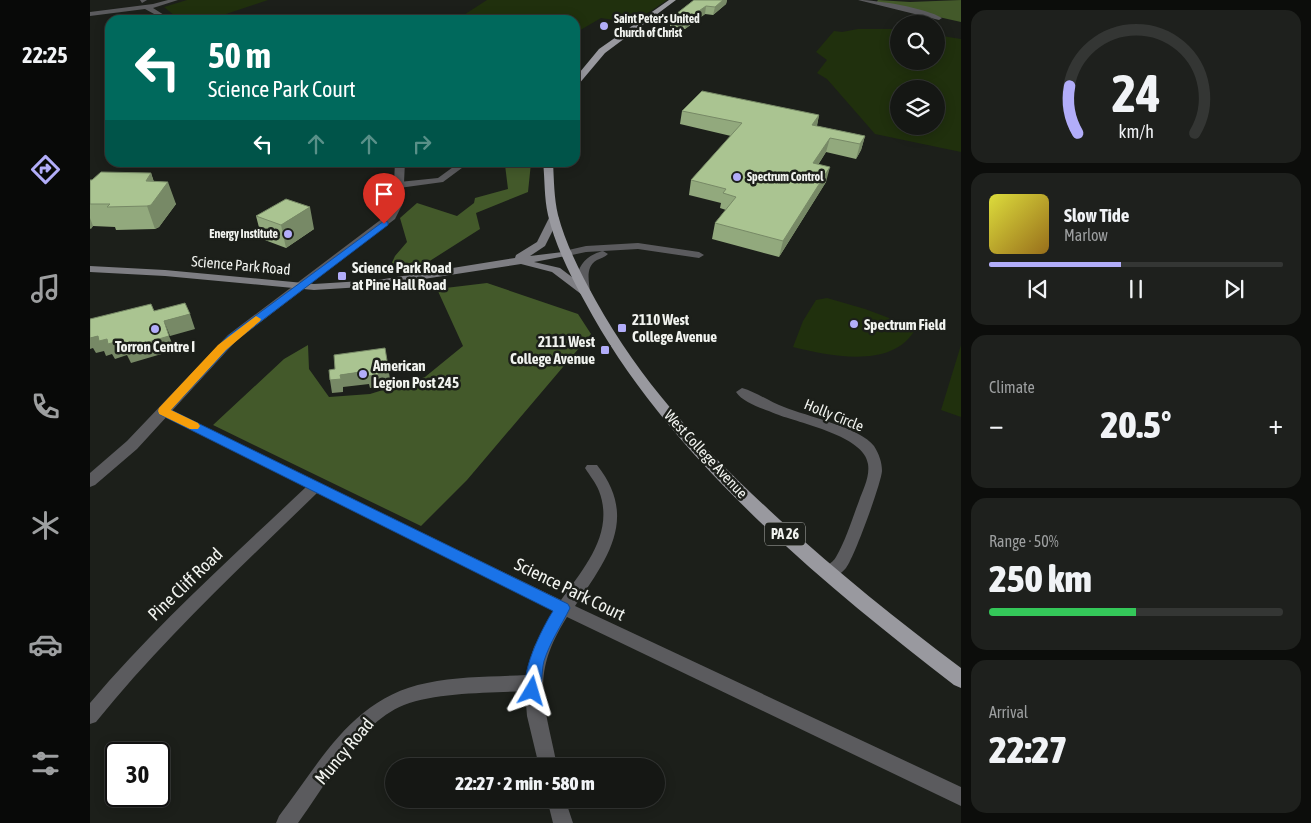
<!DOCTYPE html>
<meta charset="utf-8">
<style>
:root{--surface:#151714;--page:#1e201d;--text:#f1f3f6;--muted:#9d9fa0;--line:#343634;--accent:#b2adf9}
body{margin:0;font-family:"Asap Condensed",sans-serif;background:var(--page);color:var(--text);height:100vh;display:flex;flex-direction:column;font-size:19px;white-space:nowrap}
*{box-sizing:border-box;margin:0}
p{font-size:16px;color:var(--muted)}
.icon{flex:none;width:28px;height:28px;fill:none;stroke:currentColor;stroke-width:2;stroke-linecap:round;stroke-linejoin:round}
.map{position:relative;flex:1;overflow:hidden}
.details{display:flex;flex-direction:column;gap:10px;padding:10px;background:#0c0d0b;width:350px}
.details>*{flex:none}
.top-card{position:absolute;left:15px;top:15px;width:475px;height:152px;border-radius:15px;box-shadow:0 2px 12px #0003,0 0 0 1px var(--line);background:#00695c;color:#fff;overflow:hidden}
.tools{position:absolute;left:800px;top:15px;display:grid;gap:10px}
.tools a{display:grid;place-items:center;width:55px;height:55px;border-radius:50%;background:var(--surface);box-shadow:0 2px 12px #0003,0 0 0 1px var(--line);font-size:25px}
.speed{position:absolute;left:15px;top:742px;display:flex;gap:10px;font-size:25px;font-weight:700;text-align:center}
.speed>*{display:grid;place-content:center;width:65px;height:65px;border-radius:50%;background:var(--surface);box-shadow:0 2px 12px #0003,0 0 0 1px var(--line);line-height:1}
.speed .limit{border:2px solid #111;border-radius:8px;background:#fff;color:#111}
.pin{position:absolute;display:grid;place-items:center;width:42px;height:42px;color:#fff;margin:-51px -21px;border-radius:50% 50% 50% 0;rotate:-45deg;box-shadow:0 0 5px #0007}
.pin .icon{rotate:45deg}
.me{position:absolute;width:55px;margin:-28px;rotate:7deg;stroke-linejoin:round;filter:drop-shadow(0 0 4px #0008)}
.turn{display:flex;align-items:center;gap:18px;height:105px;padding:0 20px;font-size:22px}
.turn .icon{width:65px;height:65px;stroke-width:2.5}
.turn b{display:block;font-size:35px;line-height:42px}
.lanes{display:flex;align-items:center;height:48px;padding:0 20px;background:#0003;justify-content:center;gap:25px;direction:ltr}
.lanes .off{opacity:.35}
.big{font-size:38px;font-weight:800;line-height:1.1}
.details .card{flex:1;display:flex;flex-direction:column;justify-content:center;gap:8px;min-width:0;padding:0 18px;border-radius:15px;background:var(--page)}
.details .dial{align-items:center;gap:0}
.dial svg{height:130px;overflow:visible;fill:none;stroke:var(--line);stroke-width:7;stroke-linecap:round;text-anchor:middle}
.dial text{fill:var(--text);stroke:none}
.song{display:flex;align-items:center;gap:15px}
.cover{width:60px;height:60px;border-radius:8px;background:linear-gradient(135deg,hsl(60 70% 55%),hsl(40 70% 35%))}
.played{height:5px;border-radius:2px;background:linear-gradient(90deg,var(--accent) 45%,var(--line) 45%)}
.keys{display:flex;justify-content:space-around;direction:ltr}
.heat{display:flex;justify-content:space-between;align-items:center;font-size:28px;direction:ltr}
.charge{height:8px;border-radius:4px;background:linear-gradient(90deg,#34c759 50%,var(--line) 0)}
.trip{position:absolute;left:295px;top:758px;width:280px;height:50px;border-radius:25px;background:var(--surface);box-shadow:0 2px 12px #0003,0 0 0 1px var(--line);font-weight:800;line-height:50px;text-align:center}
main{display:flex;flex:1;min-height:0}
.dock{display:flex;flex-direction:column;width:90px;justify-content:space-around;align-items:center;background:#080908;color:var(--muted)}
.dock .icon{width:35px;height:35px}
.dock .on{color:var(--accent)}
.dock b{font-size:22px;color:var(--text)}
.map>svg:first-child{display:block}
</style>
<main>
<nav class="dock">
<b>22:25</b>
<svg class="icon on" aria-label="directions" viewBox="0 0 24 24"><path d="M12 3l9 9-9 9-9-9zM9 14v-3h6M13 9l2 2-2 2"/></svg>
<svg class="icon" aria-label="music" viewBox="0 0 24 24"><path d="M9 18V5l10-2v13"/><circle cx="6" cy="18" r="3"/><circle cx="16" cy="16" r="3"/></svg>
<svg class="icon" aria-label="phone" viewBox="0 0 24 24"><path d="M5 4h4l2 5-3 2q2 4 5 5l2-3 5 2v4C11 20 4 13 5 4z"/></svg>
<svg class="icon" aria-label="climate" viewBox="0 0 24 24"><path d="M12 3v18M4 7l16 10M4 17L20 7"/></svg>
<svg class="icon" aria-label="car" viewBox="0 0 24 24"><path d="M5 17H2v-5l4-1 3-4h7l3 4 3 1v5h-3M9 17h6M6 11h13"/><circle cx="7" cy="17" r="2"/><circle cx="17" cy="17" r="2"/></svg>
<svg class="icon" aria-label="filters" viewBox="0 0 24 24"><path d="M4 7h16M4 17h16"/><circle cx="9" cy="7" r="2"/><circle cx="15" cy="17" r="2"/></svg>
</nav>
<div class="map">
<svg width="871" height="823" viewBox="0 0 871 823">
<rect width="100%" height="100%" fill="#1c1f1a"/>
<path fill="#20300d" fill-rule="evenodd" d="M97,0H178L136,14L157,20H90L74,7Z
M397,0H577L543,23L511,18L487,32H485V20H366Z
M768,29H809V61H846V35L871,39V152L785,134L737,79L727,73L737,60L726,52L744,31L752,32ZM809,89H846V126H809Z
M737,298L775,309L826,328C804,370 740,356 703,347L713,321L726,300Z
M871,345V417L851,410Z"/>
<path fill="#43592a" d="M788,0L820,2L871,0V22L786,3Z
M408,163H441L438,192L386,213L390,229L324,271L299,269L305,256L317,242L310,218L327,203L367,216L384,203L385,198L418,189L415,165Z
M397,283L488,314L501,334L377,480L331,526L123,425L194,359L218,345L219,369L239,397L280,394L335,377L373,346L347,289Z"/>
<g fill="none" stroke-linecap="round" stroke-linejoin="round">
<path fill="#5b5b5e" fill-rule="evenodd" d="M50,0H57L52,3Z
M768,0C788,0 836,8 852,18L849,20Z
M370,162H380L353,182L309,188L305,185L309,182L348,178Z
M548,243L609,252L614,255L609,258L548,249L496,252L477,256L472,253L474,251L496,246Z
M513,251L518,254C515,257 511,258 507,260C495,267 499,281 500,292L499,294H491C481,274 492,256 513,251Z
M652,388C666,392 680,402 694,407C716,416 771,428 784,446C789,454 792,462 792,471C791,484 764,558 756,568C750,575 741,580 733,577L730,573C734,566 742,564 746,557C756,540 762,519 769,501C773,489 780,477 778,464C775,436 709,423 686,414C674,409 653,403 646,392Z
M73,407L471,600C494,568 525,533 509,491C506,483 500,476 495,468L497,465H507C549,518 517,559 485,606L871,787V806L477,617C439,677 455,703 467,766H449L437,716L435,691C399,693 347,692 314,705C269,723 235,786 208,823H186L189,816C231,761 263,697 337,683C369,676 404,677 436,675L444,647L464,611L227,493C151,567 73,639 6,722L0,724V703C66,625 142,557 216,487L69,414L67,411Z
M457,799H475L483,823H463Z"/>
<path fill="#5b5b5e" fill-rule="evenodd" d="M78,0H88L63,8L82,20H75L55,9L0,16V12L63,4Z
M305,162H315L313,203L305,219L146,341L47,449L5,485L0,487V473L37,441L138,335L297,215L303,203Z"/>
<path fill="#7e7e83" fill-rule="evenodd" d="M464,215L469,218L455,246L440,256L481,251L482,253L481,255L444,262L470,268L499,290L501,292L499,294H491L462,272L431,264L288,286L224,290L75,276L0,272V266L75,270L224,284L288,280L425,258L426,255L447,242L459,218Z"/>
<path fill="#99999f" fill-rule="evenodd" d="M579,0H586L515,53L488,85H485V78L509,49Z
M453,162H463C464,180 464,198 468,215C476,245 491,274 506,301C553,386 619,455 690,520C748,572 808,621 871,668V688L864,685C729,581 576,454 495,302C480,275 465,245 458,215C454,198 455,180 453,162Z"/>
</g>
<path fill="#92a97d" d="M604,0H637L636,4L623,15L615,14L595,29L580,26L581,18Z
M592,111L729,115L727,126L775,136L771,150L766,159L736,152L728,165L736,182L689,257L622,239L625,223L636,210L630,208L631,203L599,195L601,180L641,136L590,124Z
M61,173L64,182L86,204L69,227L65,229L26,230L25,227L3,226L0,229V180Z
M166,216L224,229L196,248L172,239Z"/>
<path fill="#778966" d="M633,0H637L636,4L623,15L625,7Z
M616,6L615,14L595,29L596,20Z
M729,115L726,129L722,125Z
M775,136L771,150L766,159L770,144Z
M740,138L736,152L719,178L723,163Z
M740,167L736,182L689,257L693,241Z
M61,173L68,195L78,182L86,204L69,227L65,229L57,206L56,181Z
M220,207L224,229L196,248L191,225Z
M0,218L3,226L1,229L0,227Z
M100,314L105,329L80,336L74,321Z
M8,336L17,339L32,340L79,336L85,350L41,363L37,355L25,359L22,354L16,356L14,351L6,353L3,348L0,349V338Z
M277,371L299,373L301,385L280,388L279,384L253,387V392L242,393L240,380L250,375Z"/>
<path fill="#aac491" stroke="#778966" d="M604,0H633L625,7L616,6L596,20L581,18Z
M612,91L729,115L722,125L775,136L770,144L740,138L723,163L740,167L693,241L625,223L646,197L633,193L636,189L601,180L652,123L592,111Z
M11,172L61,173L56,181L78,182L61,205L57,206L17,207L20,204H0V180H2Z
M196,199L220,207L191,225L166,216Z
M95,303L100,314L74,321L79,336L34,349L32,340L18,344L17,339L9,341L8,336L0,338V319L61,304L64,311Z
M295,348L299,373L278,376L277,371L250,375L251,379L240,380L239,370L245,369L244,355Z"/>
<path fill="#1a73e8" stroke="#114b97" d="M294,221L298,222V225L145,341L81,410L478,604L480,608C471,626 460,642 454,661C451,673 453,685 448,696L442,698L437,696C428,676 452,628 463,611L69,414L68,411L138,336Z"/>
<path fill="#f59e0b" d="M166,316L171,319L170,321L136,350L81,410L108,423L110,426L108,429H100L69,414L68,411L69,408L128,345Z"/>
<g fill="#b2adf9" stroke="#1c1f1a" stroke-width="2">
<circle cx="514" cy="26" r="5"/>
<circle cx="647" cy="177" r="5"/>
<circle cx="198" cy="234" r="5"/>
<rect x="247" y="271" width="10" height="10" rx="2.5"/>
<circle cx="764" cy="324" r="5"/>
<rect x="527" y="323" width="10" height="10" rx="2.5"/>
<circle cx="65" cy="329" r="5"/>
<rect x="510" y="345" width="10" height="10" rx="2.5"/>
<circle cx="273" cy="374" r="5"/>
</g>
<g text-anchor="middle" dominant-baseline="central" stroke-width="5" stroke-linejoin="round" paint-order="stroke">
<g font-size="12" font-weight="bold" fill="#f1f3ef" stroke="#1c1f1a" text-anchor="start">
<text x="524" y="19">Saint Peter's United<tspan x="524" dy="14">Church of Christ</tspan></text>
<text x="657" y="177">Spectrum Control</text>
<text x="188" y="234" text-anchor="end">Energy Institute</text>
</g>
<rect fill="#1c1f1a" stroke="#b1b3af" stroke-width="1" x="675" y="522.5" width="40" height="23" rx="4"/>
<g font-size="14" font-weight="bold" fill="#f1f3ef">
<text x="695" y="534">PA 26</text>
</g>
<g font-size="15" fill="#f1f3ef" stroke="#1c1f1a">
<text transform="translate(151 265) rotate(5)">Science Park Road</text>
<text transform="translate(744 415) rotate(22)">Holly Circle</text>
<text transform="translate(616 454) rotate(47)">West College Avenue</text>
</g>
<g font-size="15" font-weight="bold" fill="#f1f3ef" stroke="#1c1f1a" text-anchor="start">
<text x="262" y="267">Science Park Road<tspan x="262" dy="17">at Pine Hall Road</tspan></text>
<text x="542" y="319">2110 West<tspan x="542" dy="17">College Avenue</tspan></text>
<text x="774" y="324">Spectrum Field</text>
<text x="505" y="341" text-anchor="end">2111 West<tspan x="505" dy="17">College Avenue</tspan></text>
<text x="65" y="346" text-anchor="middle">Torron Centre I</text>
<text x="283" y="365">American<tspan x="283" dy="17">Legion Post 245</tspan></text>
</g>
<g font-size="18" fill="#f1f3ef" stroke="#1c1f1a">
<text transform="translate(95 584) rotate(-44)">Pine Cliff Road</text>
<text transform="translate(480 589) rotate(26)">Science Park Court</text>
<text transform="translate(254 751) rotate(-50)">Muncy Road</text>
</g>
</g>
</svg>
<div class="tools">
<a><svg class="icon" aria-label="search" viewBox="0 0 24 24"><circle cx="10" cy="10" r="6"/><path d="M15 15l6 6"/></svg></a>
<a><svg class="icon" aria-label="layers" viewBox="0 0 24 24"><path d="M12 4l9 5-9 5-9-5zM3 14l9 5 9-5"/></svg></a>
</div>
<div class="speed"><div class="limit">30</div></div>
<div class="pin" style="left:294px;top:224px;background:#d93025"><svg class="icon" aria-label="arrive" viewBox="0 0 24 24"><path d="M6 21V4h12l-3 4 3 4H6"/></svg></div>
<svg class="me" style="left:442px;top:691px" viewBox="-20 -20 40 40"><path d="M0-17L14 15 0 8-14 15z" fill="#1a73e8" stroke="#fff" stroke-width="4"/></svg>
<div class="trip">22:27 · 2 min · 580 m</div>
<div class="top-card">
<div class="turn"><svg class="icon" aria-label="left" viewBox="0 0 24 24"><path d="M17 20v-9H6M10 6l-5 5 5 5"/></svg><div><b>50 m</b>Science Park Court</div></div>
<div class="lanes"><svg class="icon" aria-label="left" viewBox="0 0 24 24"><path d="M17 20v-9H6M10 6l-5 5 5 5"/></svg><svg class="icon off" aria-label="ahead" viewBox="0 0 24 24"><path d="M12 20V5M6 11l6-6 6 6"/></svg><svg class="icon off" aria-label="ahead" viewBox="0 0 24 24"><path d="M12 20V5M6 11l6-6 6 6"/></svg><svg class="icon off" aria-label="right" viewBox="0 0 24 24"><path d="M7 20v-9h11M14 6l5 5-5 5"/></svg></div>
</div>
</div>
<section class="details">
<div class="card dial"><svg viewBox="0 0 100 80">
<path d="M14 69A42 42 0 1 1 86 69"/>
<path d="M14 69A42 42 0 0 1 9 40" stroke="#b2adf9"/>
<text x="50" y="56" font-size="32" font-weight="700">24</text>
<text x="50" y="72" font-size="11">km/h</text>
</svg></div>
<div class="card">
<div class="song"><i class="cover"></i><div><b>Slow Tide</b><p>Marlow</p></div></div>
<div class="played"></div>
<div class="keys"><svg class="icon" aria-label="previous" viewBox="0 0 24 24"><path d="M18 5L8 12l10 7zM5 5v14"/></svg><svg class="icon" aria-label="pause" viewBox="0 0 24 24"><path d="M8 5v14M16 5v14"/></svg><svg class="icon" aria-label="next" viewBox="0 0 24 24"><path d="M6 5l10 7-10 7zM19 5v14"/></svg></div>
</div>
<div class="card"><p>Climate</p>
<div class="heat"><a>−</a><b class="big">20.5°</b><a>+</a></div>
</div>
<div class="card"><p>Range · 50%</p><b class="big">250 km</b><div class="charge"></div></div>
<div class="card"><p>Arrival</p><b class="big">22:27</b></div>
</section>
</main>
